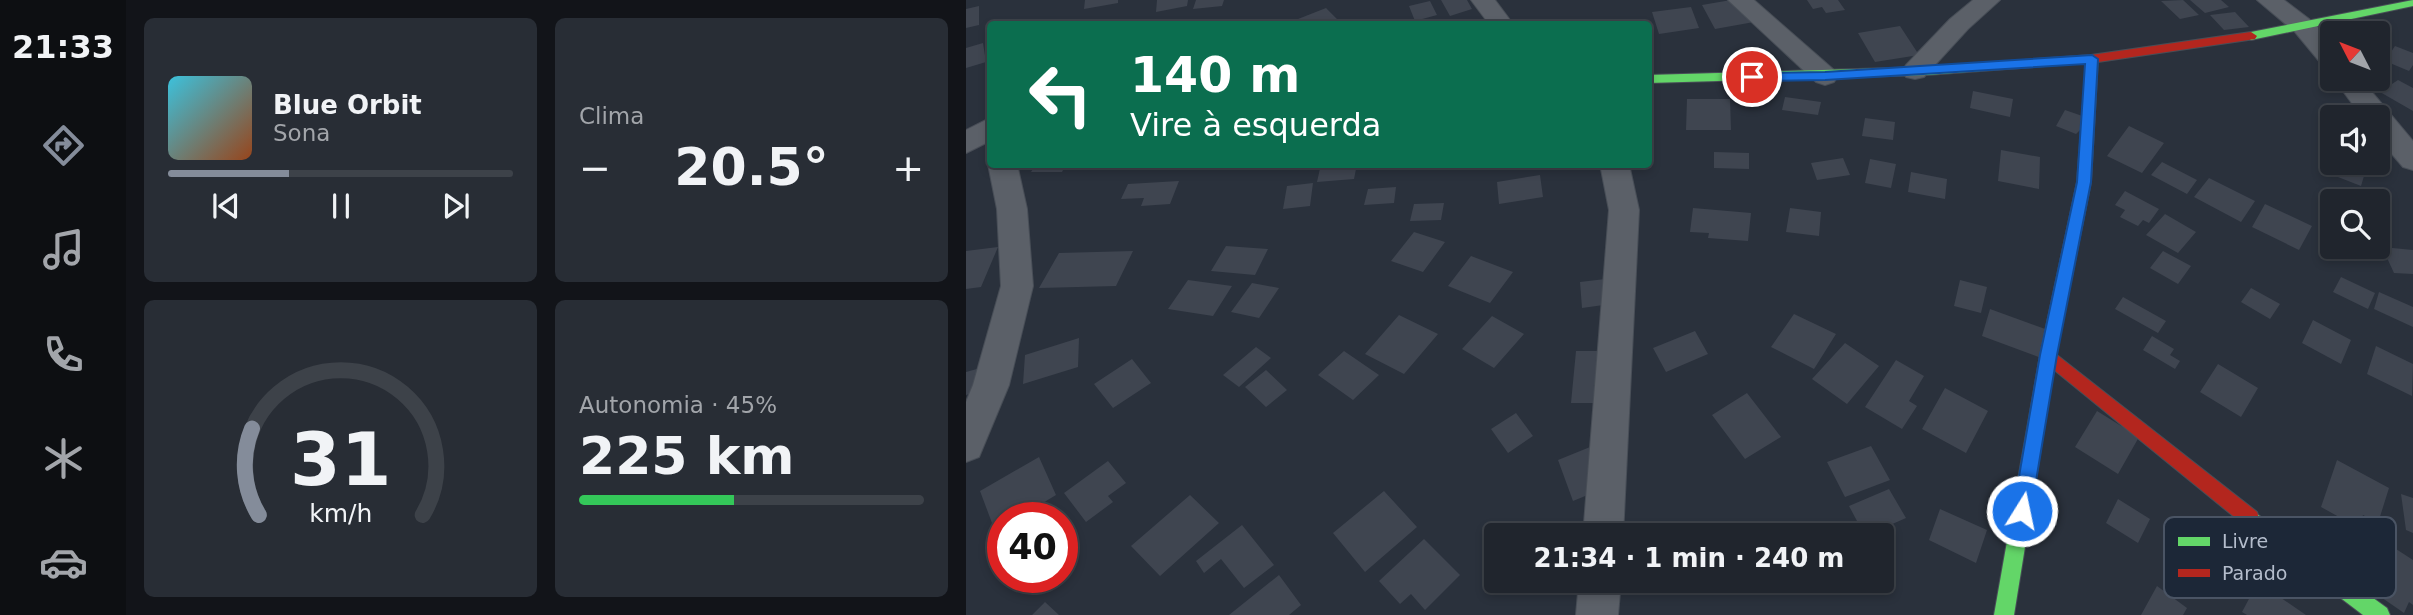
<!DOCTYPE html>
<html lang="pt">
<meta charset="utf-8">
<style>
:root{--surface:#20252d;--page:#282d35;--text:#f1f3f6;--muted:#a2a5aa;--line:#3d4249;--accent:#848c9a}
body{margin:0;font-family:"DejaVu Sans",sans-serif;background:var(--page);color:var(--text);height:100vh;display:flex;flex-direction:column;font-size:26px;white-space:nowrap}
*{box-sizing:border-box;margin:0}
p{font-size:23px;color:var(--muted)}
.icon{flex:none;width:38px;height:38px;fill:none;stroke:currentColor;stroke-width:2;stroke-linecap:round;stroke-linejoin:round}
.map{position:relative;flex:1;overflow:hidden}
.drawer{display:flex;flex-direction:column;gap:18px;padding:18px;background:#121419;width:840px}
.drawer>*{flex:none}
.hud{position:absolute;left:21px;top:21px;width:665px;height:147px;border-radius:7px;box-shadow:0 4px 10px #0003,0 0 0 2px var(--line);background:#0b6e4f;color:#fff;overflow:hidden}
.needle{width:46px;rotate:312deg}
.controls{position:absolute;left:1354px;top:21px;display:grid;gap:14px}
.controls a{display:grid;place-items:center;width:70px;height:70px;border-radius:7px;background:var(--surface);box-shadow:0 4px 10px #0003,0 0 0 2px var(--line);font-size:35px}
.speed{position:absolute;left:21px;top:502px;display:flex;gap:14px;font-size:35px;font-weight:700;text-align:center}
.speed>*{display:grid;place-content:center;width:91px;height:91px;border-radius:50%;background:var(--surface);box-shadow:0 4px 10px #0003,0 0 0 2px var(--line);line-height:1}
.speed .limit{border:10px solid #d22;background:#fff;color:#111}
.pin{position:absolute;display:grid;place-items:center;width:60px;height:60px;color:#fff;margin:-30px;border:4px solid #fff;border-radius:50%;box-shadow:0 2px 7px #0007}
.me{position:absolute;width:77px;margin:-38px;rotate:10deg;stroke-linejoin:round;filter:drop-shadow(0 0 5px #0008)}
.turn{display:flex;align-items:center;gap:24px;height:147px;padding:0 28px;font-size:32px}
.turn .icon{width:91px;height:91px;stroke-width:2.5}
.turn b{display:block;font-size:49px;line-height:60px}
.big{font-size:52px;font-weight:700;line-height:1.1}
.drawer .card{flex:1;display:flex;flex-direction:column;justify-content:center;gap:10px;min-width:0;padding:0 24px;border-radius:10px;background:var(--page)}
.drawer .dial{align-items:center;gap:0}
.dial svg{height:182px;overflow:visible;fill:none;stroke:var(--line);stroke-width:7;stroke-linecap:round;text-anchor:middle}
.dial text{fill:var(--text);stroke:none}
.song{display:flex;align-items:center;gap:21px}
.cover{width:84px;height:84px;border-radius:10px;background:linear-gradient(135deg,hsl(190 70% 55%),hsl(20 70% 35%))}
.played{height:7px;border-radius:4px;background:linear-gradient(90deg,var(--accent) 35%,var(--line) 35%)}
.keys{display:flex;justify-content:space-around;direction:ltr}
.heat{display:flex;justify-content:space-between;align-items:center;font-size:38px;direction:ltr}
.charge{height:10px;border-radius:5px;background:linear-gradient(90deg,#34c759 45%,var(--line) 0)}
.drawer .tiles{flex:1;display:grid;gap:18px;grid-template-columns:repeat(2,1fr)}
.trip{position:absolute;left:518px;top:523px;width:410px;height:70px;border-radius:7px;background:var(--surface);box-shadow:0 4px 10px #0003,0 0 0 2px var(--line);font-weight:700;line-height:70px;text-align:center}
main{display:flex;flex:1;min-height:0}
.tab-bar{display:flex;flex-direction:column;width:126px;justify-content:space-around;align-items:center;background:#0d0f12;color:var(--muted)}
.tab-bar .icon{width:49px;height:49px}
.tab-bar .on{color:var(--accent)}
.tab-bar b{font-size:32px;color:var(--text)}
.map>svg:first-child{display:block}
</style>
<main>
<nav class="tab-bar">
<b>21:33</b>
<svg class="icon on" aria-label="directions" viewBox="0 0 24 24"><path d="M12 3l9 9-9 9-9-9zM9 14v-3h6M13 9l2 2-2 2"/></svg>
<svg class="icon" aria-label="music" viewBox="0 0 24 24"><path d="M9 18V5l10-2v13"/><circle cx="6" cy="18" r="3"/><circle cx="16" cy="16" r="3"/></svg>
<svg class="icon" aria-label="phone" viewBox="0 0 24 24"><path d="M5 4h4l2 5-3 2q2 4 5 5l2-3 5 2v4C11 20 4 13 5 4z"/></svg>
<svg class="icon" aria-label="climate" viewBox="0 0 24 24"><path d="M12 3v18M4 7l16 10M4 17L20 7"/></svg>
<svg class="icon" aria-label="car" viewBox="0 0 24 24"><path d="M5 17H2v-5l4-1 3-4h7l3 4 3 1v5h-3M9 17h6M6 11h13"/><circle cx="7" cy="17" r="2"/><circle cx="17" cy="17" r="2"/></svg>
</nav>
<section class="drawer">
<div class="tiles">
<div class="card">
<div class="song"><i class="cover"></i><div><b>Blue Orbit</b><p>Sona</p></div></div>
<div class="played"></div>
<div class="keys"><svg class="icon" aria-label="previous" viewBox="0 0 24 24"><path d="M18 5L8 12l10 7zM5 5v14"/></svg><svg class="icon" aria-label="pause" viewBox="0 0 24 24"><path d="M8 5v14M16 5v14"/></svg><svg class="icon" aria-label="next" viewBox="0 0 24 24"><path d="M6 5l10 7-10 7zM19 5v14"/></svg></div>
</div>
<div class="card"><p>Clima</p>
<div class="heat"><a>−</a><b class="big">20.5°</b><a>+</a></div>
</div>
<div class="card dial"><svg viewBox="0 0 100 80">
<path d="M14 69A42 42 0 1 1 86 69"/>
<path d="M14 69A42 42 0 0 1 11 31" stroke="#848c9a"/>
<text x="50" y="56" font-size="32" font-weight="700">31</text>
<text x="50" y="72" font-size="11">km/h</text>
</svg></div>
<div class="card"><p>Autonomia · 45%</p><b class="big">225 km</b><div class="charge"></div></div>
</div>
</section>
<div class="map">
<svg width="1447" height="615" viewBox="0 0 1447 615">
<rect width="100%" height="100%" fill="#2a313c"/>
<path fill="#3f4550" d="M119,0H152V3L118,9Z
M191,0H222L221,6L190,12Z
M230,0H258L256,6L227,9Z
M475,0H501L506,9L484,16Z
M765,0H776L788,22L749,29L736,5Z
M841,0H872L879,10L860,13L856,7L847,9Z
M1217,0L1233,15L1214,19L1195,1Z
M1224,0H1255L1263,7L1239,13Z
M464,1L471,15L449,21L443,6Z
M13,6V25L0,28V9Z
M725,7L733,28L693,34L686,12Z
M360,8L372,20L362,24H330L327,21Z
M1269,12L1283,27L1258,30L1244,15Z
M934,26L953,55L909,62L892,33Z
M17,43L20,62L0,68V48Z
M1429,46L1447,53V65L1443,71L1419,61Z
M1432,80L1447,88V111L1414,92Z
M1007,91L1047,99L1044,117L1004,108Z
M819,97L855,102L852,115L816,110Z
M721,99H764L765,130H720Z
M1363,109L1405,116V117H1365Z
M1099,110L1125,119L1110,134L1090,126Z
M899,118L929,122L927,140L896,136Z
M1163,126L1198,143L1176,173L1141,156Z
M1035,150L1074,157L1073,189L1032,181Z
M1361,151L1367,153V163H1392L1401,166L1395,186L1354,170Z
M748,152L783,153V169L748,168Z
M877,158L884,175L851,180L845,163Z
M904,159L930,164L925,188L899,183Z
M1196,162L1231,180L1221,194L1185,175Z
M70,164H100L96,172H65Z
M355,164H391L388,179L351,182Z
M945,172L981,179L979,199L942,192Z
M574,175L577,197L533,204L531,182Z
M1243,178L1289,201L1275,222L1228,197Z
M213,181L204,204L175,206L178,198L155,199L162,184Z
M347,183L344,206L317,209L321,186Z
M430,187L428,203L398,205L402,189Z
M1159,191L1193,209L1183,223L1177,220L1172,226L1154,217L1159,210L1149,205Z
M1383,192L1419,200L1422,221L1412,219V201H1384Z
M478,203L475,220L444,221L448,204Z
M1299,204L1346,226L1333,250L1286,227Z
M727,208L785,213L782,241L742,238L743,233L724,232Z
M824,208L855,212L853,236L820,232Z
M1199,214L1230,232L1212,253L1180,235Z
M448,232L479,242L457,272L425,261Z
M260,246L302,249L289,275L245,271Z
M32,247L15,287L0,289V251Z
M1416,247L1447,250V274L1428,273Z
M167,251L150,286L73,288L93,253Z
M1197,251L1225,266L1212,284L1184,268Z
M505,256L547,272L524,303L482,286Z
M656,277L659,302L616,308L614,282Z
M1375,277L1409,293L1402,309L1367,292Z
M222,280L266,286L247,316L202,309Z
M994,280L1021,287L1015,313L988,306Z
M286,283L313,288L293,318L265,312Z
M1285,288L1314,304L1304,319L1275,302Z
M1413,292L1447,307V327L1408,309Z
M1157,297L1200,321L1192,333L1149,309Z
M1024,309L1093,334L1086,362L1016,336Z
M828,314L870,334L848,369L805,347Z
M433,315L472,334L438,374L399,354Z
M526,316L558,334L528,368L496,349Z
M1347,320L1385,340L1375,364L1336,343Z
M729,331L742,354L700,372L687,348Z
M1186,336L1208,349L1204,355L1214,361L1209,369L1177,350Z
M113,338L112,367L57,384L59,355Z
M879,343L913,366L881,404L846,379Z
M1410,346L1447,364L1446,396L1401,374Z
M290,347L305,358L273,387L257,375Z
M378,351L413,375L387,400L352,375Z
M610,351H652L649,403H605Z
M166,359L185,383L147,408L128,384Z
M930,360L958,376L943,401L951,406L936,429L899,407Z
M1252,364L1292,388L1275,417L1234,392Z
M18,367L16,391L0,395V372Z
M300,370L321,390L300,407L279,387Z
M979,388L1022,411L1000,453L956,429Z
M781,393L815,437L779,459L746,415Z
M1131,411L1173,437L1152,474L1109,447Z
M550,413L567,436L542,453L525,429Z
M629,445L646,485L607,501L592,460Z
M905,446L924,480L879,497L861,462Z
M73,457L90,495L52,518H37V527L29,531L14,491Z
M1371,460L1423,488L1412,523L1397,515L1393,528L1355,507Z
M142,461L160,483L142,496L147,502L120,522L98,493Z
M923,489L940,518L899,536L883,506Z
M418,491L451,527L399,572L367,533Z
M1435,494L1447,498V533L1440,530Z
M224,495L253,523L194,576L165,546Z
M1152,499L1184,519L1172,543L1140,523Z
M974,509L1021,530L1010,563L963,540Z
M564,523L576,536H550Z
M276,525L308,565L278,588L255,559L238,573L230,561Z
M458,539L494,575L459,610L445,594L434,604L413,581Z
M1430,549L1447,560V605L1443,602L1438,613L1409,593Z
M313,575L335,605L323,615H263Z
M701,581H727L708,595L699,582Z
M1292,582L1340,615H1281L1276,612Z
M1191,586L1221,608L1217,615H1175Z
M79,602L93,615H66Z"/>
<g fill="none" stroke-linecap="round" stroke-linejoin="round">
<defs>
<path id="street" d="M505,0H529L547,24H523Z
M762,0H788L868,70L872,76L868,82L859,85L850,82Z
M1007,0H1034L1002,29L958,77L949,79L940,77L936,71L940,65L984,19Z
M1291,0H1318L1347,22L1367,44V69L1358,67L1329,32Z
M1368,79H1395L1447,141V170L1437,167L1412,138V117H1396Z
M24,118V141L0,153V130Z
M24,159V164H51L61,209L67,286L43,385L13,457L0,462V402L7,385L35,286L31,209L22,164Z
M634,164H663L673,210L657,536H617L643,210Z
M613,581H655L652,615H610Z"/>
<path id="fast" d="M1447,0V6L1285,40L1279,36L1285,32Z
M1125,55L1132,59L1125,182L1090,355L1048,615H1028L1074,355L1111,182L1120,63L961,75L682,83V75L961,67Z
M1284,509L1421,608L1424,615H1397L1277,524L1275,518L1277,512Z"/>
<path id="jam" d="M1285,32L1291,36L1289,39L1125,63L1119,59L1125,55Z
M1082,348L1291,512L1293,518L1291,524L1284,527L1277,524L1076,360L1074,355L1076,350Z"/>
</defs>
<use href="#street" stroke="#484e57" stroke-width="2"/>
<use href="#fast" stroke="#484e57" stroke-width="2"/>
<use href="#jam" stroke="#484e57" stroke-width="2"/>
<use href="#street" fill="#5b6068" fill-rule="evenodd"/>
<use href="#fast" fill="#63d668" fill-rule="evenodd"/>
<use href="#jam" fill="#b3261e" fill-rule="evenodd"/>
</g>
<path fill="#1a73e8" stroke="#114b97" stroke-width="2" d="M1126,55L1132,59L1125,182L1091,355L1065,511L1063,517L1056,520L1049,517L1047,511L1074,355L1111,182L1119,64L859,80L786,81L780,77L786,73L859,72Z"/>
<rect x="1198" y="517" width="232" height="81" rx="10" fill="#1c2737" stroke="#4a5464" stroke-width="2"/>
<rect x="1212" y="537" width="32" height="9" fill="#63d668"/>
<rect x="1212" y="569" width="32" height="8" fill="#b3261e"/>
<g font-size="19" fill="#b4bdcc">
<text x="1256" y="548">Livre</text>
<text x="1256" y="580">Parado</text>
</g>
</svg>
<div class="controls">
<a><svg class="needle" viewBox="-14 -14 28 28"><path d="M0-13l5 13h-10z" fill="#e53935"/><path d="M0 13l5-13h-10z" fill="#a2a5aa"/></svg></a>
<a><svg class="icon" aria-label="sound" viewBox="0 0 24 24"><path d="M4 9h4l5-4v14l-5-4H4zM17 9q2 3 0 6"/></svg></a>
<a><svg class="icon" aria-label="search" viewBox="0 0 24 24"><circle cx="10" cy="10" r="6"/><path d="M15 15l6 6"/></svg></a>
</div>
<div class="speed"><div class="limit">40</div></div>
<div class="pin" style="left:786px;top:77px;background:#d93025"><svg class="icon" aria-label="arrive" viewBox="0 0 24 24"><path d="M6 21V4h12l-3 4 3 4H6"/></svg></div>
<svg class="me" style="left:1056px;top:511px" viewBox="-20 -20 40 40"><circle r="17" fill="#1a73e8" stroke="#fff" stroke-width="3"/><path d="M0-11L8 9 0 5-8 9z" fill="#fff"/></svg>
<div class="trip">21:34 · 1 min · 240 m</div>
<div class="hud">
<div class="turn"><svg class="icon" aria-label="left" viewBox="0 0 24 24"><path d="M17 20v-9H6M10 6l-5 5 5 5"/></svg><div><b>140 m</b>Vire à esquerda</div></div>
</div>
</div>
</main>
